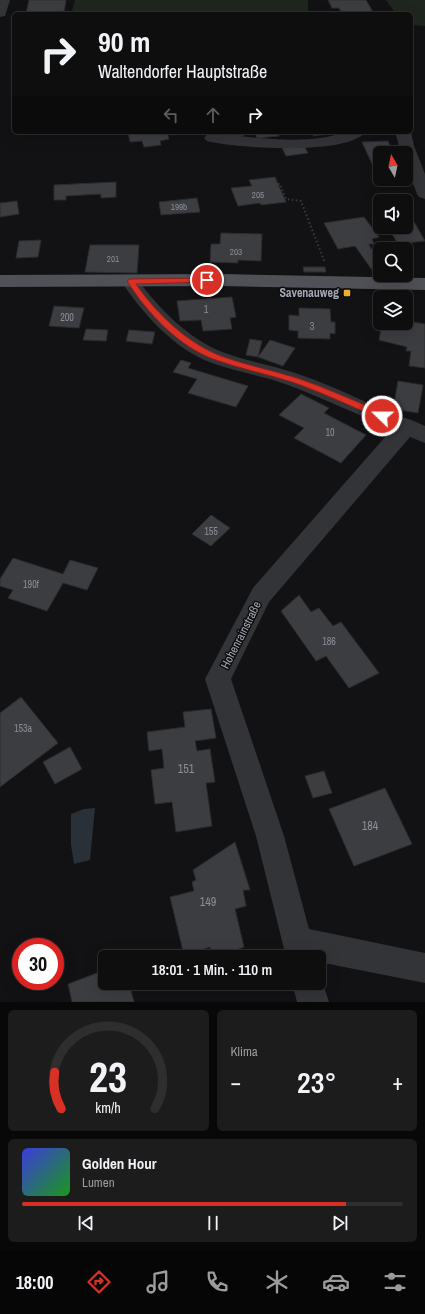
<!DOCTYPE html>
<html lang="de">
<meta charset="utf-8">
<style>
:root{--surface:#0e0e0f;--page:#1c1c1d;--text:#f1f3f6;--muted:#9b9c9e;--line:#2e2e2f;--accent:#d93025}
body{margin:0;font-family:"Archivo Narrow",sans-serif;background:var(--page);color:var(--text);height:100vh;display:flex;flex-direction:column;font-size:15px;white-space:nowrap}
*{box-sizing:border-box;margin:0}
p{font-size:13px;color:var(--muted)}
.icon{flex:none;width:22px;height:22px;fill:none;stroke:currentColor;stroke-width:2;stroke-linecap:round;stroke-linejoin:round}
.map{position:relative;height:1002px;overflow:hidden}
.side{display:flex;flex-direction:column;gap:8px;padding:8px;background:#080808;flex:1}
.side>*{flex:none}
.banner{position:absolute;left:12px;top:12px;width:401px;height:122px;border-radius:6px;box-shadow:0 4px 16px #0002,0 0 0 1px var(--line);background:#0e0e0f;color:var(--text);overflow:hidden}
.needle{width:26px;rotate:351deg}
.tools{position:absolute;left:373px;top:146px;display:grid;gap:8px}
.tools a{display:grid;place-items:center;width:40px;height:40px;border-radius:6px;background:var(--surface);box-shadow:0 4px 16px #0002,0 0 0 1px var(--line);font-size:20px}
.speed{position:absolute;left:12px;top:938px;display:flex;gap:8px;font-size:20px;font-weight:700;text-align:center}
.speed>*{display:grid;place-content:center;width:52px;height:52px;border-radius:50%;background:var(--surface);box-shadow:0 4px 16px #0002,0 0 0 1px var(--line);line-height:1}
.speed .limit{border:6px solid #d22;background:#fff;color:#111}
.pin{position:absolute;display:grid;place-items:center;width:34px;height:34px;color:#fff;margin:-17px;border:2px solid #fff;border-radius:50%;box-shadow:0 1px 4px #0007}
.me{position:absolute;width:44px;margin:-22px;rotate:292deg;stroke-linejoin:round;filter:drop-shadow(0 0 3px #0008)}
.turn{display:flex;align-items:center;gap:14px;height:84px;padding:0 20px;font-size:18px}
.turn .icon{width:52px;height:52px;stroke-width:2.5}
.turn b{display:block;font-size:28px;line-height:34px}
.lanes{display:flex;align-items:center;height:38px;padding:0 20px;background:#0003;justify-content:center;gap:20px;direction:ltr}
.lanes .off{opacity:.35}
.big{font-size:30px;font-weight:600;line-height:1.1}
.side .widget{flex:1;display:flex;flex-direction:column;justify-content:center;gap:6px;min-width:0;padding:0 14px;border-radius:6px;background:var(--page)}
.side .dial{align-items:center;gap:0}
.dial svg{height:104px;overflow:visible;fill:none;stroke:var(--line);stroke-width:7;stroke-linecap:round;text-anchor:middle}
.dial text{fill:var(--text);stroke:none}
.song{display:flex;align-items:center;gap:12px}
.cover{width:48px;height:48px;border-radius:6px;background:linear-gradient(135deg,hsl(240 70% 55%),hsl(120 70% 35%))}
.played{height:4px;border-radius:2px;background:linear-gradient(90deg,var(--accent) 85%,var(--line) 85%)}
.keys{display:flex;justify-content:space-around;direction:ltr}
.heat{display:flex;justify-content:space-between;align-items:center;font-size:22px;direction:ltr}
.side .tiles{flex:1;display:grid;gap:8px;grid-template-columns:1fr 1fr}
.widget:last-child{grid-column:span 2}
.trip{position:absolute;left:98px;top:950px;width:228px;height:40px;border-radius:6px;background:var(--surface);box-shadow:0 4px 16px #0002,0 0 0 1px var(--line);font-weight:600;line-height:40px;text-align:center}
.dock{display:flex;height:64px;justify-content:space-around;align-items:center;background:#060606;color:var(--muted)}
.dock .icon{width:28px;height:28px}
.dock .active{color:var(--accent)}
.dock b{font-size:18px;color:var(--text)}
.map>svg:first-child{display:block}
</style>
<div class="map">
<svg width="425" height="1002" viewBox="0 0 425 1002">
<rect width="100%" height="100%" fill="#121214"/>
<path fill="#1f261f" d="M75,0H308V14H71Z
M386,0H425V26L411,25V14H396Z"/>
<path fill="#293037" d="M95,808L90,860L74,864L71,845V814L84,809Z"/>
<path fill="#3c3d41" stroke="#2c2c2f" d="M29,0H66L64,13H26Z
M328,0H366L373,12L342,14L339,8H332Z
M128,132H167L169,139L160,141L161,145L144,147L142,141L130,142Z
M222,132H243L244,136H222Z
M255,132H278L279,136L257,138Z
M310,132H332L333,133L314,136Z
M388,141L393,153H380V168H374L362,142Z
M304,146L308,153L286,156L282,148Z
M275,177L286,202L261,205L260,203L238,206L231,188L252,186L249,180Z
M116,182V197L101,198V194L66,196V200H54V185Z
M197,198L200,212L161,215L159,202Z
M17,201L19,214L0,217V203Z
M364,217L379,237L372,239L374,244H369L371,249L387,247L388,249H380V270H372L355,246L338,249L324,223Z
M413,220L425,241L398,244L388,227H406V221Z
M221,233L262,234L261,261L238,260V263L210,262L211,244H220Z
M41,240L38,257L16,258L19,241Z
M90,245H139L137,273L85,272Z
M303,267H325L326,272H304Z
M232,297L236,317L230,318L232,329L203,331L201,320L180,321L177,301Z
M54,306L84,308L79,328L49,326Z
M299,308L330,309L331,322H335V334L330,333V339L298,338V331L289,330V315L299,316Z
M406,321L425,324V368L409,366L411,351H406L407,347L379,340L382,323H406Z
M86,329L108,330L106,341L83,340Z
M129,330L155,332L152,344L126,341Z
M250,339L262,341L258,357L246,355Z
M270,340L295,348L283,366L258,357Z
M181,360L191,363L188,368L248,386L236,407L188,393L197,379L173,372Z
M398,381L423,385L418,413L393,409Z
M301,394L329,408L324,413L366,435L341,463L294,438L304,428L279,415Z
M211,515L230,528L211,546L192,534Z
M13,558L63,574L70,560L98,568L87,590L63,583L47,611L8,598L13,590L0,586V579Z
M299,595L311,612L319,608L333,626L341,622L379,673L349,688L326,656L316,661L281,611Z
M21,697L58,743L0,787V713Z
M211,709L216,738L195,741L197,751L210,749L215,782L206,783L212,826L176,832L172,802L155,804L151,770L164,768L162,749L149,751L147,732L185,727L183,712Z
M70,747L82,769L55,784L43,762Z
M324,771L332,793L313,798L305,776Z
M385,788L412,844L354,866L329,809Z
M235,842L250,890H243L246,906L235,909L244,947L216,957H211L210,947L189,954L183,951L170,897L194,891L192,882L196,880L193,870Z
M105,970V983H129L134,1002H72L68,984Z"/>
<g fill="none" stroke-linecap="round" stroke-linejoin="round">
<path stroke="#393b3f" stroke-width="2" stroke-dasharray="1.5 2.5" stroke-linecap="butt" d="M278,184H280L286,199L301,201L325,263"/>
<path fill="#333438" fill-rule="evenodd" d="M0,0H10L5,16L0,17Z
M344,132H365C348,156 233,148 207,141L204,138L207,135C216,132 227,136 237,136C269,139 314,144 344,132Z
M395,132H411L414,146L425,174V199L419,197L417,194L406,166V153H401Z
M130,275L136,277C157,307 190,341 225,353C250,362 276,366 301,375C340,388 376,409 414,421L425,426V443L410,437L269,602L231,679L284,836L309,929L425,953V983L319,962V957H286L256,836L205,679L253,588L392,429C358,415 323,398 288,385C264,376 237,372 212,363C175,350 142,313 121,281L124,277Z
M319,972L329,1002H297L292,983H319Z"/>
<path fill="#4f5157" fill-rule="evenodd" d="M221,274L425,278V290L221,286L0,287V275Z"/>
</g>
<path fill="#d93025" stroke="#8d1f18" d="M207,278H209V282L136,284C156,313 187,343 221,356C245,365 272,370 297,378C327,388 356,402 385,413L386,416L385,418H379C350,406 321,392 292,382C267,374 241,369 216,360C180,348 147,313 127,281L130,279Z"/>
<rect fill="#e9af35" stroke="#0d0d0f" stroke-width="1.5" x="343" y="289" width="8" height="8" rx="2"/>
<g text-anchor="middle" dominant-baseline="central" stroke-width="3" stroke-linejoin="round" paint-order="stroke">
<g font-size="9" fill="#8a8e97">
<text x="258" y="195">205</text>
<text x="179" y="207">199b</text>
<text x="236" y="252">203</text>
<text x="113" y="259">201</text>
</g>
<g font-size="10" fill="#8a8e97">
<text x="206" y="309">1</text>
<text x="67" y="317">200</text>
<text x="312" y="326">3</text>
<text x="330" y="432">10</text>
<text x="211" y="531">155</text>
<text x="31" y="584">190f</text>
<text x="329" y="641">186</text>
<text x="23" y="728">153a</text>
</g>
<g font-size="12" font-weight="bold" fill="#a4a9b4" stroke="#0d0d0f" text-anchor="end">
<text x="339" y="293">Savenauweg</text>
</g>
<g font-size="12" fill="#a4a9b4" stroke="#0d0d0f">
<text transform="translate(241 635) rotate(-63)">Hohenrainstraße</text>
</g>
<g font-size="12" fill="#8a8e97">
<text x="186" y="769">151</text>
<text x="370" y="826">184</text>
<text x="208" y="902">149</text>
</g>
</g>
</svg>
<div class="tools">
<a><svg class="needle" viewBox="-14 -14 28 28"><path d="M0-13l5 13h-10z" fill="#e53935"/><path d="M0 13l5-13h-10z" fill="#9b9c9e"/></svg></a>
<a><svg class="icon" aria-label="sound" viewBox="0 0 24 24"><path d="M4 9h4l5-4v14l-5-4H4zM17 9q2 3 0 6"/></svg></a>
<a><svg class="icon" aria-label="search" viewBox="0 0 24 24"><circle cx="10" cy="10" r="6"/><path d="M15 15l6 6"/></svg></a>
<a><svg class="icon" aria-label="layers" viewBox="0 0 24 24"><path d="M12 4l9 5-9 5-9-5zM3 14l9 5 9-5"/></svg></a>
</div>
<div class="speed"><div class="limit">30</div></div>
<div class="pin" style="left:207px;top:280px;background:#d93025"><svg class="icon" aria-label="arrive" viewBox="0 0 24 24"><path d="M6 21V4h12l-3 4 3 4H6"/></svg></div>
<svg class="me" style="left:382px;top:416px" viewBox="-20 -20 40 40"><circle r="17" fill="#d93025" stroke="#fff" stroke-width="3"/><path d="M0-11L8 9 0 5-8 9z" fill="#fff"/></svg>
<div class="trip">18:01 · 1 Min. · 110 m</div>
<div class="banner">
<div class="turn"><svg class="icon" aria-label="right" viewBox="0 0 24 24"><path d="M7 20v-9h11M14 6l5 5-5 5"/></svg><div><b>90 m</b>Waltendorfer Hauptstraße</div></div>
<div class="lanes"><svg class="icon off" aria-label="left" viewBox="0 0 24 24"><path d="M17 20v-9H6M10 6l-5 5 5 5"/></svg><svg class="icon off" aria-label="ahead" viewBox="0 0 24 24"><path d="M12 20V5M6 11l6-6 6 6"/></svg><svg class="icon" aria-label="right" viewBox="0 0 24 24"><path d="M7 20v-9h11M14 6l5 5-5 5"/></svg></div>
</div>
</div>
<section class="side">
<div class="tiles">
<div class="widget dial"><svg viewBox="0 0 100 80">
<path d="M14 69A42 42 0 1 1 86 69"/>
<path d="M14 69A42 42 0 0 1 9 41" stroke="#d93025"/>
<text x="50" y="56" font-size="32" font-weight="700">23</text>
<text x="50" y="72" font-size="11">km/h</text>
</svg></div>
<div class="widget"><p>Klima</p>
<div class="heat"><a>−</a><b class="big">23°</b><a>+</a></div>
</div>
<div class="widget">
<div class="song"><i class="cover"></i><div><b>Golden Hour</b><p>Lumen</p></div></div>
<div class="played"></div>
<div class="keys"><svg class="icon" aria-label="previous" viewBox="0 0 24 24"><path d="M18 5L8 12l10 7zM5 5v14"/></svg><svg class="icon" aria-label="pause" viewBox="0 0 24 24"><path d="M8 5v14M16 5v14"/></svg><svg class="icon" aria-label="next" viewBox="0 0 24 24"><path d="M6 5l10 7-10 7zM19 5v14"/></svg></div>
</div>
</div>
</section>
<nav class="dock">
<b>18:00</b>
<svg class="icon active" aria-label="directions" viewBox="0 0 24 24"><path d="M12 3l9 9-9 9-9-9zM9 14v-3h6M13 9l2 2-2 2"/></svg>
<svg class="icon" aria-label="music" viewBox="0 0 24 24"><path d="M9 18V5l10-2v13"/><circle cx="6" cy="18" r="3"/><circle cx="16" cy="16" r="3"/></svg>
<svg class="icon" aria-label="phone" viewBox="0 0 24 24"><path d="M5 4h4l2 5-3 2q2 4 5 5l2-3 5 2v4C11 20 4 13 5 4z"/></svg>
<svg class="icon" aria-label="climate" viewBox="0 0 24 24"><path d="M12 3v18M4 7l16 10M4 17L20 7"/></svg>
<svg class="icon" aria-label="car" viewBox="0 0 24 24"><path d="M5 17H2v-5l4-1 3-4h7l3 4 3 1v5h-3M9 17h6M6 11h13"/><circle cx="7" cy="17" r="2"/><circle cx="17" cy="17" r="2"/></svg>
<svg class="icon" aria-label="filters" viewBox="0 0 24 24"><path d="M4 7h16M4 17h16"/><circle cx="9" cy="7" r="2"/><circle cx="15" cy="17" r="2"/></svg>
</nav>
